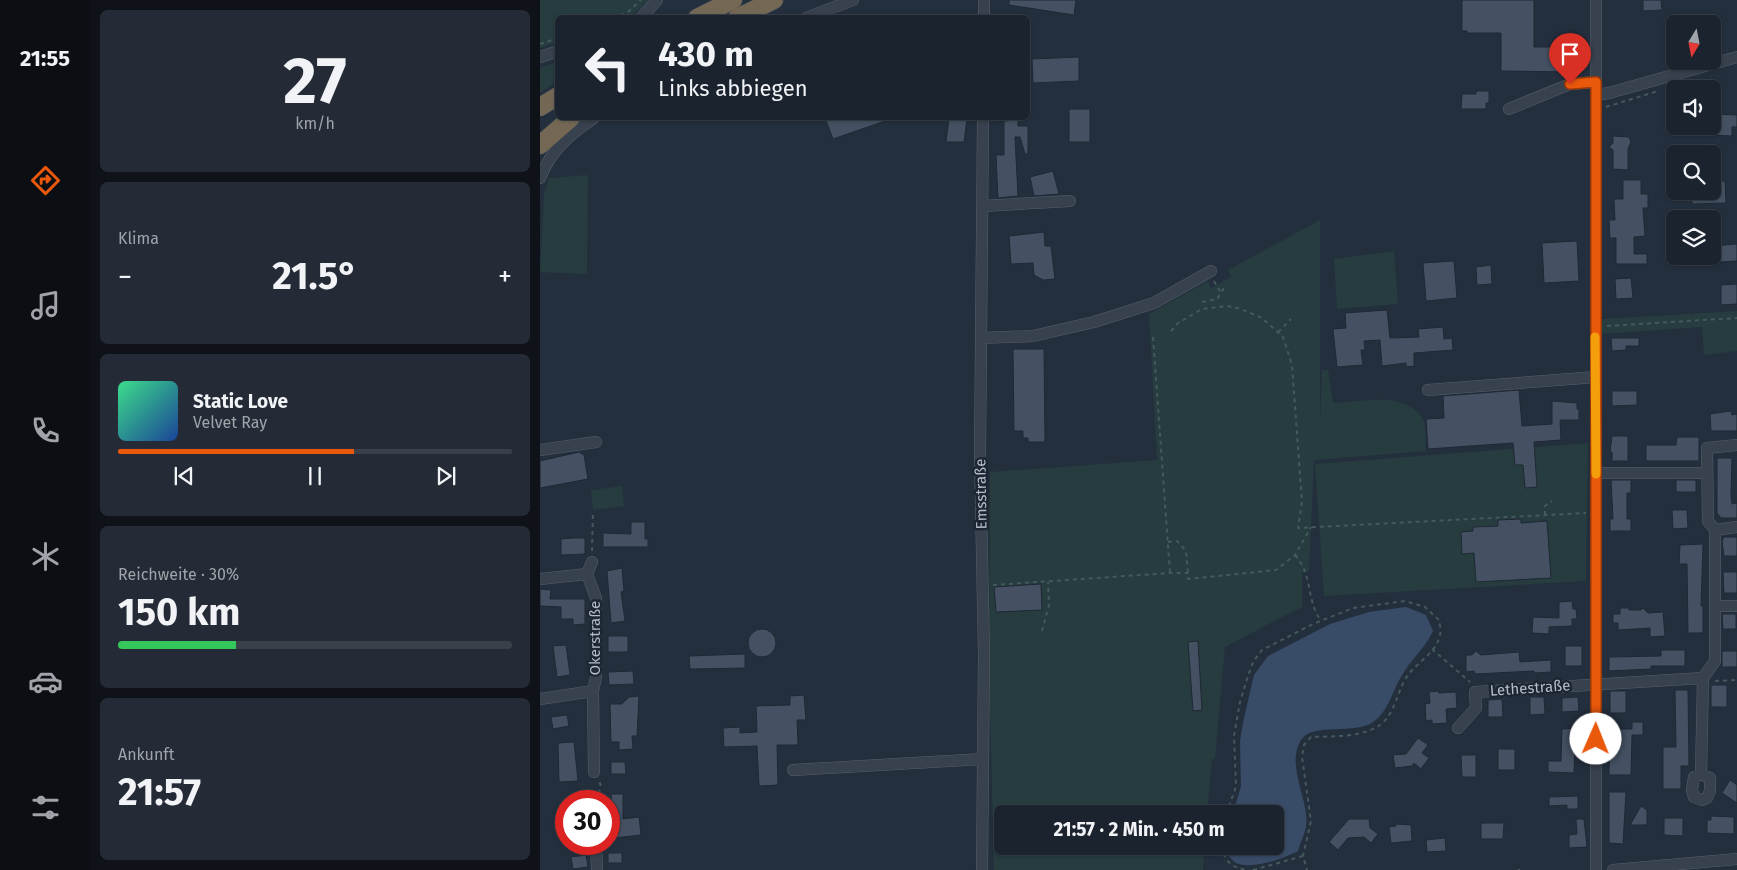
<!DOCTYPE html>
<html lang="de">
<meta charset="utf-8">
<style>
:root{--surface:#1b232e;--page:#242b36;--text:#f1f3f6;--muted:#a0a4aa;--line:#39404a;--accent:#ea580c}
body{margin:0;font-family:"Fira Sans",sans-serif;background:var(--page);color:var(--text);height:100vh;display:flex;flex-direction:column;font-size:19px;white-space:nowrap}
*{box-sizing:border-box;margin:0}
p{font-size:16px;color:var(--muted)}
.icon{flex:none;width:28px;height:28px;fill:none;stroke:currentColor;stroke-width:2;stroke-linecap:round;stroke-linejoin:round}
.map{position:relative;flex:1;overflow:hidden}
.sheet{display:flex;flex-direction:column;gap:10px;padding:10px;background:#0f1319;width:450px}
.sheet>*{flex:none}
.banner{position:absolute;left:15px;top:15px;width:475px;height:105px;border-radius:8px;box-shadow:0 1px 4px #0004,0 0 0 1px var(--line);background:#1b232e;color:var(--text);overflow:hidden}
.needle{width:32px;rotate:190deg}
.controls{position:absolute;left:1126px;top:15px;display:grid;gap:10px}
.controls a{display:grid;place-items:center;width:55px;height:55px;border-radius:8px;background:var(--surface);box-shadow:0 1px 4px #0004,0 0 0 1px var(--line);font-size:25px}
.speed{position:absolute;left:15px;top:790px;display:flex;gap:10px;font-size:25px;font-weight:700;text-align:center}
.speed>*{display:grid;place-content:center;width:65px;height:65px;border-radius:50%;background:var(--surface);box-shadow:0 1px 4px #0004,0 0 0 1px var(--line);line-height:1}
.speed .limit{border:8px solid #d22;background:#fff;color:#111}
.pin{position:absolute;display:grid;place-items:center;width:42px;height:42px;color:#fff;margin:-51px -21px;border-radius:50% 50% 50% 0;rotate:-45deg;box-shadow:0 0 5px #0007}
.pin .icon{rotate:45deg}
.me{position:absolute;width:55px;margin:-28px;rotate:1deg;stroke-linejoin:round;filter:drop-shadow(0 0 4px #0008)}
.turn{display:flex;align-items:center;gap:18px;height:105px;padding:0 20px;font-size:22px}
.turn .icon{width:65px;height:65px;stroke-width:2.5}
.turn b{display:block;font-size:35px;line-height:42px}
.big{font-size:38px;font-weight:700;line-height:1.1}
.sheet .widget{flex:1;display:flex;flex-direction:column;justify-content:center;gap:8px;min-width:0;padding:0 18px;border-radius:8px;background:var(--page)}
.sheet .dial{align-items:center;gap:0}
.dial b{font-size:65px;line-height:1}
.song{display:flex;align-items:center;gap:15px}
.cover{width:60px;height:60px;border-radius:8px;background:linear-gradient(135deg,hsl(150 70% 55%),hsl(220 70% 35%))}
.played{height:5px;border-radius:2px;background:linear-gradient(90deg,var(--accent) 60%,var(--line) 60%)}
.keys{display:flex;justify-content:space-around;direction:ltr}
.heat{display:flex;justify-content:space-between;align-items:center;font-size:28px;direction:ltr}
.charge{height:8px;border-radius:4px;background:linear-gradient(90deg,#34c759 30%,var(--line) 0)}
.trip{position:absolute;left:454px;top:805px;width:290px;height:50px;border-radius:8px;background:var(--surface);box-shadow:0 1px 4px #0004,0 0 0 1px var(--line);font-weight:700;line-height:50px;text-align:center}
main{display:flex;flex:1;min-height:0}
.tabs{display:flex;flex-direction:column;width:90px;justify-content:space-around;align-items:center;background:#0b0e12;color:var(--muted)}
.tabs .icon{width:35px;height:35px}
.tabs .active{color:var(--accent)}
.tabs b{font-size:22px;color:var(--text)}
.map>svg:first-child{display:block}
</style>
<main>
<nav class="tabs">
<b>21:55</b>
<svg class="icon active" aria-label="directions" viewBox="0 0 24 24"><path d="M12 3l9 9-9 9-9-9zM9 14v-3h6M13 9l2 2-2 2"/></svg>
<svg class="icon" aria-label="music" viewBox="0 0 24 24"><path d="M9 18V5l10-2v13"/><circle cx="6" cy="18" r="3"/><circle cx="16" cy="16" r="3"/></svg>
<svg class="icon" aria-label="phone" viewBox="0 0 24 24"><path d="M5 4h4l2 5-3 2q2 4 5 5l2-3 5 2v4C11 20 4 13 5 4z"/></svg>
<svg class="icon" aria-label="climate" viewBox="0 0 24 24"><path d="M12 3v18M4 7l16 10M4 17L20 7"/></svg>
<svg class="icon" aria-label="car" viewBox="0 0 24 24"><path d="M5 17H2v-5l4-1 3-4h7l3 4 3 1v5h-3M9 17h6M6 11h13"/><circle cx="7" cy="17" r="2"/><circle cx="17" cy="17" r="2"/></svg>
<svg class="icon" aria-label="filters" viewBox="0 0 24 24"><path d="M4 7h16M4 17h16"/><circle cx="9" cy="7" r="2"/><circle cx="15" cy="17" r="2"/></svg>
</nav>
<section class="sheet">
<div class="widget dial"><b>27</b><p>km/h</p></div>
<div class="widget"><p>Klima</p>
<div class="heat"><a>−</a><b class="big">21.5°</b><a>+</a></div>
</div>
<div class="widget">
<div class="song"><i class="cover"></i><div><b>Static Love</b><p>Velvet Ray</p></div></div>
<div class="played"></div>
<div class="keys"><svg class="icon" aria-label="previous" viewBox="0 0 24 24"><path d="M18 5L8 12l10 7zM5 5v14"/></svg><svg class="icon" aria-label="pause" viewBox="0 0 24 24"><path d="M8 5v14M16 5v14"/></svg><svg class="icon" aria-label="next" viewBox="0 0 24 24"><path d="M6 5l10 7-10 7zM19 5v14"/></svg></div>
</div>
<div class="widget"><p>Reichweite · 30%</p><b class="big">150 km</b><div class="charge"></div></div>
<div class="widget"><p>Ankunft</p><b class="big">21:57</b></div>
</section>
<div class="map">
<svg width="1197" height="870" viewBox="0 0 1197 870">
<rect width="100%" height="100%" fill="#242f3e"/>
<path fill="#263c3f" d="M0,0H109L91,17L18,18L17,42L0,48Z
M17,62V81L0,93V68Z
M48,175L47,274L0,272L4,195L9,178Z
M780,220V423L782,370H788L793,403C821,402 868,390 883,420C887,428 885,442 886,451L774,460L769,571L762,572V607L685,647L675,759H672L667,814H462V846H665L663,870H454L449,668L450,472L617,460L609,314L668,281L671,288L691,277L688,270Z
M854,251L858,304L797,309L794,259Z
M1197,311V351L1164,355L1162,327L1062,334V319Z
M1048,443L1046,581L784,596L775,464Z
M82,486L84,506L53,510L51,490Z"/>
<path fill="#394c67" d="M866,607L886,615L893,631C884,650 870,660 861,677C852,692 848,712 833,722C815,735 772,722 761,740C745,765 770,801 766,826C765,834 760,843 758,851C742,859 713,870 696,863C693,861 690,857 687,854V846H735V814H693L701,786L700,741L704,718L714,675L728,656L790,624L829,612Z"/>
<path fill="#455162" stroke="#1f2835" d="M469,0H536L534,15L469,5Z
M922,0H994V47H1032V72L961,71V33H927V31H922Z
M1103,0H1121L1122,10L1103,11Z
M539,57V81L493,83L492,59Z
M936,91H949V103H946V109H921L922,94H936Z
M529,109H550V142H529Z
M1172,114L1197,115V127H1192V136L1172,135Z
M285,118H351V119L293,139Z
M409,118H427L424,142H406Z
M478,120V126H488V154H485L480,137H475L478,196L458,198L456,155H464V121Z
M1073,136L1089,137L1091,142L1088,149V170L1073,169V150L1069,147L1073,143Z
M513,171L519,194L494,196L490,177Z
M1083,180H1101V194H1108V208H1103L1105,236L1094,237V254H1107V264H1076V238H1070L1069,220H1075L1074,199H1083Z
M1172,181H1185L1186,203L1152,204V191H1172Z
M504,232L505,246H511L515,279L503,280L494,275L493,263L471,264L469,236Z
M1037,241L1039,281L1004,283L1002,243Z
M1197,244V261L1179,262L1178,256L1172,257V246Z
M914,261L917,298L886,301L883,263Z
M951,265L952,284L937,285L936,267Z
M1091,278L1093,298L1076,299L1075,279Z
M1197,284V304L1181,305V285Z
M847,310L850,338L879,337L878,329L903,327L904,339L912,338L913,350L874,353V366L866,367V363L842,366L840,340L824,341L825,350H821L823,365L797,367L793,329L806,328L805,313Z
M1071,338H1099V346H1086V350L1072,351Z
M473,349H504L505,442H488V438H483V431H474Z
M979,390L982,426L1012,424V401L1037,403V409H1039V420H1020L1021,440L994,442L997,487L985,488L983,465H975L973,443L888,449L886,419L904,418L903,396Z
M1072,391H1097V405L1072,406Z
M1191,411L1192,415L1197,414V431H1171L1170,414Z
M1072,436H1088V461H1072V452H1070Z
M1137,437H1159V461H1106V445H1136Z
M39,452L44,455L48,479L0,488V461Z
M1177,458H1192L1191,496L1192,504L1197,503V518H1181L1177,513Z
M1071,480H1091V493H1087V519H1091V531H1070V519H1073Z
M1136,480H1156V492H1136Z
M1132,510H1147L1148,528L1133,529Z
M981,519V523L1007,521L1011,578L936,582L934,553L922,554L921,532L933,531V527L958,526V520Z
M91,522H105V539H108V547H63V533L91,534Z
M1184,537H1197V556H1184L1182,541Z
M33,538H45V554L21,555V539Z
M1163,544L1161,606H1163V633H1148L1147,564H1139L1140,545Z
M82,568L84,591L81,592L85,621L71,623L67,571Z
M1183,572H1197V593H1184Z
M501,584L502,610L456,612L454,587Z
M0,589L11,590L10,599H45V624L33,625V619H21V607L0,606Z
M1032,601L1033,609H1036L1037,619H1032V626L1009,627V634L992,633L993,617L1019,618V602Z
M1080,608H1089V610H1101L1103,608L1108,613L1123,612L1125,636L1110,637V628L1078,630V623H1073V614H1080Z
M1182,614H1196V629H1183Z
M208 643a14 14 0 1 1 28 0a14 14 0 1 1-28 0Z
M68,636H88V652H68Z
M658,641L662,710L653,711L648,642Z
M26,645L30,675L17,677L13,646Z
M1025,646H1042V666H1025Z
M1121,650H1145V666H1111V669L1069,671V657L1121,656Z
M936,651L941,655L979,652L980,662L1011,660V672L994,673V671L935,674L934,671L926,672V655H932Z
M1182,651H1197V667H1182Z
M205,654V668L150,669L149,656Z
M93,671L94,684L69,685L68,672Z
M1171,685H1187V707H1171Z
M1135,690H1148L1149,766H1141V789H1123V747H1136Z
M898,691L899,693L916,692L917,708L906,709L907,723L892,724V720L886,721L885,704L890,703L889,692Z
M1070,691H1086V713H1070Z
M264,695L266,720H257L258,745H237L238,785L219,786L217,746L184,747L183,728L200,727V733L217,732L216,706L250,705V696Z
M99,696L97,736H92L93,749L79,750V742H71L70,704H82L89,697Z
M990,697H1004L1005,714L990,715Z
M1038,697L1039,711L1022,712V698Z
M962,699L963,717H948V700Z
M27,715L29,726L13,729L11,717Z
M1092,722H1103V735H1092L1091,775H1069L1070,729H1092Z
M1038,728L1039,742H1035L1034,773L1008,772V761H1021L1022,729Z
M878,738L888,745L882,753L889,758L881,769L874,763L872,766L855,768L853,755L866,754Z
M34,742L38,781L19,782L18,743Z
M958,749H975V770H958Z
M921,755H936V777H922Z
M71,762H85L86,774H71Z
M1190,780L1197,785V803L1182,793Z
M1069,792H1086L1083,844L1069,843Z
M71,794H83V819L99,817L101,835L73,838Z
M1038,796V809H1027V805L1009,806V797Z
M1101,806L1107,810V825H1090Z
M1171,816L1194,817V834L1167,833V820H1171Z
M1124,818H1143V836L1124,835Z
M809,819H829L830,828L838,834L831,843L824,837L808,838L798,850L789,842Z
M1036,819H1044L1047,847L1029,848V835L1037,834Z
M941,823H964L963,839H941Z
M856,824L871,825L872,841L851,843L849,827L856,826Z
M905,838L906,851L887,852L886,840Z
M68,853H82V863H68Z
M46,855L48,867L33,869L31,857Z"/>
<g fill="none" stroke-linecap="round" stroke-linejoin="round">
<defs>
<path id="minor" d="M444,0V18
M101,18L117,0
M266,18L313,0
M0,57L18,51
M1056,95L1069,93L1197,57
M969,109L1030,84L1056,82
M0,178C11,150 30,134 54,118
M443,206L530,201
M441,338L493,336L554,322L614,303L671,271
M888,390L1056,377
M0,450L56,442
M1056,473H1167
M1175,530L1197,527
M47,574L56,598V677L53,691
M47,574L52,562
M0,579L47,574
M1175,606H1197
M0,699L53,691L54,772
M918,728L936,708L935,692L1163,678
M253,770L443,759
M1161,774L1170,778V791L1167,798L1162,800L1154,797L1152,790L1154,777L1161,774L1163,678L1175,661V530L1168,521L1167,448L1197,445
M56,844L57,870
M442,870L444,655L440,454L443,118
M1056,870V0
M1073,870L1197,859"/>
<path id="highway" d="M157,18L193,0
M197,18L234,0
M0,107L18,96
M0,145L31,118"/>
</defs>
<use href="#minor" stroke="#565f6c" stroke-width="12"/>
<use href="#highway" stroke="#434c59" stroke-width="19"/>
<path stroke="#44595c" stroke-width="2" stroke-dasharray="4 4" stroke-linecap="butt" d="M73,18L87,13L101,0
M0,44L18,38
M1066,107L1118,91
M674,281L681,293
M662,302L677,299L684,288
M1067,326L1197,318
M631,331L638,323L662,309L687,306L701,309L722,318L743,337L752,365L762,502L758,528L1046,513
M738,332L751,319
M613,337L630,573
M1005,515V506L1012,501
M628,542L637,541L646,551L648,573
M52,551L53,511
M755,555C773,575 766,600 781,621
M453,585L630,573H648V579L736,570L755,555L771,527
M502,631L509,605L508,582
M892,649L930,682
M1175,681L1197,680
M56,801L61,786L59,781
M686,814L696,787L694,736L700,702L708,676L713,662L722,650L773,624L813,608L865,601L885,607L899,620C900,624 901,631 900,635C896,654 875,663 866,678C857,692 855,714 840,725C821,738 793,736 771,737L764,745L762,757L771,821L763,856L767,870
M681,846C684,861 693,869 708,870
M979,869V870
M713,870L763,856"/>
<use href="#minor" stroke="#38414e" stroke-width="11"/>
<use href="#highway" stroke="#746855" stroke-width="18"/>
</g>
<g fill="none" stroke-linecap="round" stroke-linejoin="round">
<defs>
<path id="route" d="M1030,84L1056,82V739"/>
</defs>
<use href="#route" stroke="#983908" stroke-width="12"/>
<use href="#route" stroke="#ea580c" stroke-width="9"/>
<path stroke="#f59e0b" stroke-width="9" d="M1055,337L1056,474"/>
</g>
<g text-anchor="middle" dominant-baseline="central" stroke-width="5" stroke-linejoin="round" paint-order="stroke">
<g font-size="15" fill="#b4bcc9" stroke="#1d2633">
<text transform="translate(441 494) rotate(-91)">Emsstraße</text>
<text transform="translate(55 638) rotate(-90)">Okerstraße</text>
<text transform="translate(990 688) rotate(-4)">Lethestraße</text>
</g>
</g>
</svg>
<div class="controls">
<a><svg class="needle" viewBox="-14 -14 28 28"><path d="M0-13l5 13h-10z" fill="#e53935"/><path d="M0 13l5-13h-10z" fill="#a0a4aa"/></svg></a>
<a><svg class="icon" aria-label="sound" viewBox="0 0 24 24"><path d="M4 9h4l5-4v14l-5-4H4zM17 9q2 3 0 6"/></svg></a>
<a><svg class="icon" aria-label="search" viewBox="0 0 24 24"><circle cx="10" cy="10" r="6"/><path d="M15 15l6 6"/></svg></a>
<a><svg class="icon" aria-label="layers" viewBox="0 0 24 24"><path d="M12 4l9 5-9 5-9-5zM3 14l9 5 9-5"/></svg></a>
</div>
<div class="speed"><div class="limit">30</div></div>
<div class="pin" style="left:1030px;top:84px;background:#d93025"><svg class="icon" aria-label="arrive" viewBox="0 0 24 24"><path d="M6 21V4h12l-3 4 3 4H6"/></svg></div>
<svg class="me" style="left:1056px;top:739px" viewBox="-20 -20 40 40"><circle r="19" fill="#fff"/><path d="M0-13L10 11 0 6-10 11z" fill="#ea580c"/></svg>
<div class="trip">21:57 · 2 Min. · 450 m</div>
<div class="banner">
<div class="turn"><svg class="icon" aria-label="left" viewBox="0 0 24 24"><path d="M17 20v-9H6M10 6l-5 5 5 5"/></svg><div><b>430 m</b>Links abbiegen</div></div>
</div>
</div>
</main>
